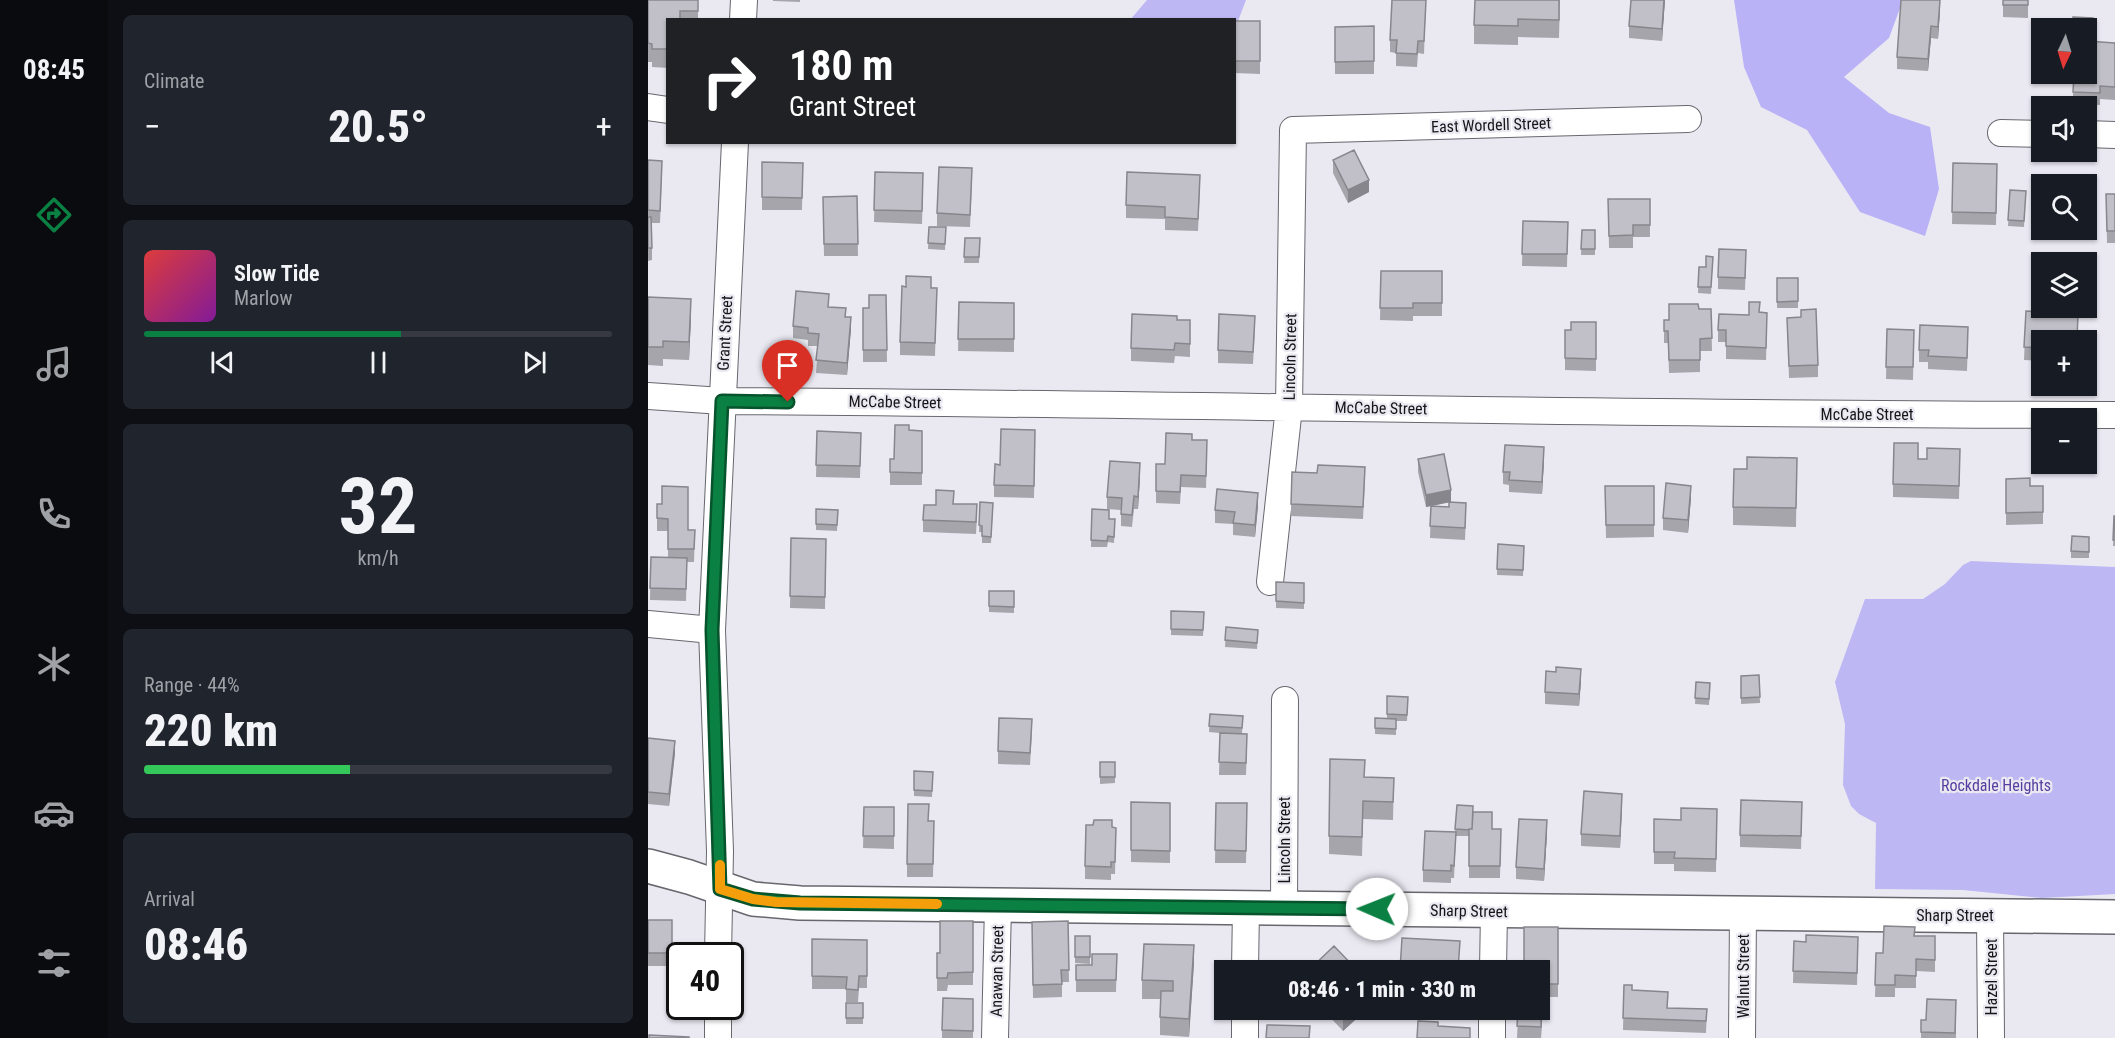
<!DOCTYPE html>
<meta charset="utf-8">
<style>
:root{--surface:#171b24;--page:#20242c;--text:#f1f3f6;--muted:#9ea1a6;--line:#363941;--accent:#0b8043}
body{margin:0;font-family:"Roboto Condensed",sans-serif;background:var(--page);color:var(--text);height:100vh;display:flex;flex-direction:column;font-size:22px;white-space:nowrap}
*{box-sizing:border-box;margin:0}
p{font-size:20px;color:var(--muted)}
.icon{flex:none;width:33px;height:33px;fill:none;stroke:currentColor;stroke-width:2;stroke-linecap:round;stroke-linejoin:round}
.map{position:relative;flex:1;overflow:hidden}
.panel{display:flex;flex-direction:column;gap:15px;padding:15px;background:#0d0f14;width:540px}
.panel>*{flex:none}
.guide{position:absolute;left:18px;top:18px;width:570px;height:126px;border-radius:0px;box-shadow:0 2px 4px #0004;background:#202124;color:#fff;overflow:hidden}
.needle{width:39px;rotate:184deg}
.buttons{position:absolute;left:1383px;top:18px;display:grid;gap:12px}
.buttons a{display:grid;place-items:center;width:66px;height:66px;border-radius:0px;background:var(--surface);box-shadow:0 2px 4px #0004;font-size:30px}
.speed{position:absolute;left:18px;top:942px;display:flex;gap:12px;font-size:30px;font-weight:700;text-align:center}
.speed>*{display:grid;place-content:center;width:78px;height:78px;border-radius:50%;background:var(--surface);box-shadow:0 2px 4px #0004;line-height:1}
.speed .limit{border:3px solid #111;border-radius:9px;background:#fff;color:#111}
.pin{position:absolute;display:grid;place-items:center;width:51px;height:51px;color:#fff;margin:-62px -26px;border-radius:50% 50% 50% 0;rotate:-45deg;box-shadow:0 0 6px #0007}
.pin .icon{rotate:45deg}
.me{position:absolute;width:66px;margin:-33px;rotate:271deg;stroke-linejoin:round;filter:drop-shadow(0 0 4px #0008)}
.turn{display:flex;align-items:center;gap:21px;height:126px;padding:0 24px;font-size:27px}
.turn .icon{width:78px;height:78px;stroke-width:2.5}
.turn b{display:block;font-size:42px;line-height:51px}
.big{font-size:45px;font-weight:800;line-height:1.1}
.panel .widget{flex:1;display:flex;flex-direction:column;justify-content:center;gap:9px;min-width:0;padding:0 21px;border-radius:9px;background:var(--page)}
.panel .dial{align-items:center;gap:0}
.dial b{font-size:78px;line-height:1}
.song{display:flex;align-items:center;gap:18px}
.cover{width:72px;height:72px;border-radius:9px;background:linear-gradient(135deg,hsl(0 70% 55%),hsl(290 70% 35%))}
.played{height:6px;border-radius:3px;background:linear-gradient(90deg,var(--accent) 55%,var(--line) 55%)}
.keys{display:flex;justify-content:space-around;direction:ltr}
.heat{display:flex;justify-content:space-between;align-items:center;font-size:33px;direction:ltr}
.charge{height:9px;border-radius:4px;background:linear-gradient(90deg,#34c759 44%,var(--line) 0)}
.trip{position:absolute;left:566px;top:960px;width:336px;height:60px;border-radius:0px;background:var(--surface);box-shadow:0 2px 4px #0004;font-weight:800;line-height:60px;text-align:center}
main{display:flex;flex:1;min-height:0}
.tabs{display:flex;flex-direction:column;width:108px;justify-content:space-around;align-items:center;background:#090b0e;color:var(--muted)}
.tabs .icon{width:42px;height:42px}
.tabs .current{color:var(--accent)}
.tabs b{font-size:27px;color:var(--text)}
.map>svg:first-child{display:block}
</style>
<main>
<nav class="tabs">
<b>08:45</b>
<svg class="icon current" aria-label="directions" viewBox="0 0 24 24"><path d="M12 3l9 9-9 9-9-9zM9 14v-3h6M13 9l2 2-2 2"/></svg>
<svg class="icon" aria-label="music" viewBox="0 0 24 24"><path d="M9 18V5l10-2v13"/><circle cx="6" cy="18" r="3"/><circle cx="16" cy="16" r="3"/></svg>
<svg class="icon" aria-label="phone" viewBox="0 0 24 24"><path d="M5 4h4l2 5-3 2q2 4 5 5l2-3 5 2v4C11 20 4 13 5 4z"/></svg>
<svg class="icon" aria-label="climate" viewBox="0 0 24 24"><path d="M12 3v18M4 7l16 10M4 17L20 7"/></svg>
<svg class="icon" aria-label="car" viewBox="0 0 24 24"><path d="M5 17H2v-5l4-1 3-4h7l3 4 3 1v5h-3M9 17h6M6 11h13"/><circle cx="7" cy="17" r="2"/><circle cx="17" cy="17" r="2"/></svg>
<svg class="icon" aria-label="filters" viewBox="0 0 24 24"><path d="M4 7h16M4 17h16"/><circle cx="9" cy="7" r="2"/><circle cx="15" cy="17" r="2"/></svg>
</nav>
<section class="panel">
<div class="widget"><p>Climate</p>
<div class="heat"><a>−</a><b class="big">20.5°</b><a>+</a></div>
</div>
<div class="widget">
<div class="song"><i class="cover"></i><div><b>Slow Tide</b><p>Marlow</p></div></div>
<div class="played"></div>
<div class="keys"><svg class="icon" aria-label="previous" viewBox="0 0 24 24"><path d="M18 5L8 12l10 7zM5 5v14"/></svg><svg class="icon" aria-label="pause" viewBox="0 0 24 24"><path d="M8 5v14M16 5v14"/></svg><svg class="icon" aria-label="next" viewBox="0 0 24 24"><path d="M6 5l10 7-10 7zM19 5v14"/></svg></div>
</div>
<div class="widget dial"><b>32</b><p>km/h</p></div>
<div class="widget"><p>Range · 44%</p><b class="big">220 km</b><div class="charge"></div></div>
<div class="widget"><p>Arrival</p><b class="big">08:46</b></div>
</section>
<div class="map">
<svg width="1467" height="1038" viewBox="0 0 1467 1038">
<rect width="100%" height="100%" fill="#eae9f2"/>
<path fill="#bdb7f3" d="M499,0H598L587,29L586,20H482Z
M1323,561L1467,567V894L1394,898L1315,890L1227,889L1228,823L1211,814L1203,806L1195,785L1197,724L1187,682L1217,599H1275L1297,584L1315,565Z"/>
<path fill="#bab2f6" d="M1086,0H1255L1241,38L1196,77L1241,113L1282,127L1291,189L1277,236L1212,212L1159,130L1113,107L1096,67Z"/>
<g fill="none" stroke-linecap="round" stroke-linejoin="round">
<defs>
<path id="street" d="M95,20L96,0
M0,107L20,110
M1353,133L1394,134
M1438,134L1467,135
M0,396L74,401C538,404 1003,415 1467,415
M622,582L641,407L645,130L1040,119
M0,624L64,630
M636,908L637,700
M1342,916L1343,1038
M70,956L72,851L64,630L87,142
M597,970L598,908
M845,970L846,911
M70,1038V1006
M347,1038L350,905
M597,1038V1010
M844,1038V1010
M1094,1038L1095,914"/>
<path id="secondary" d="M0,866L41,877L105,899L152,903L1467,917"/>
</defs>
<use href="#street" stroke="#67676e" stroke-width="28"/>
<use href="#secondary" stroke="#67676e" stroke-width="36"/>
<use href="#street" stroke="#fff" stroke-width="26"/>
<use href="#secondary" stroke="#fff" stroke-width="33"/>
</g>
<path fill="#a6a5ac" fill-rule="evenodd" d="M0,0H50V20H20V68L4,67V62H0Z
M125,0H152V2L125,1Z
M778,0L776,54L770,53L769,67L748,66V53L742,52V40Z
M912,0L911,38L870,37V45L826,44V25Z
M1017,0L1014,41L981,38V26Z
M1355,0H1380V18L1355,17Z
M1292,10L1290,39L1283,38L1280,71L1249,69V57Z
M1445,18L1444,41L1467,43V100L1452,99V105L1425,104V92L1438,74V28Z
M586,21H612V74L586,73Z
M726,26V74H687V27Z
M0,160L14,173L12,223H4V260L0,261Z
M685,160L721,192L700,203L685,173Z
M114,162L155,163L154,210H114Z
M1305,163L1349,164L1348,225L1304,224Z
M227,172L275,186L274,224L226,222Z
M324,181L322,227L289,226V213Z
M552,188L550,231L517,230V219L478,218V205Z
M1362,190L1378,191L1376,227L1360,226Z
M1458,194H1467V243H1459Z
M209,196L210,256H176L175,197Z
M960,199H1002V237H985V248H961Z
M875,221L920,222L919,267L874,266Z
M281,227H298L297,250L280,249Z
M934,230H947V255H933Z
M317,238H332L331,263H316Z
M1065,257L1063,294L1050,293L1051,267H1058Z
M1098,263L1097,290L1070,289V277Z
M733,271H794V316H765V321L732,320Z
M1129,278H1150V308H1129Z
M258,287L289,288L287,356L252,355V342Z
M238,295L239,362H215V308H221Z
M0,297L43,317L41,360L15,359V366L0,365Z
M311,302L366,303V352L310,351Z
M181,307L198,317L203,329L199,375L168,373L170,346H160V340L145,338V326Z
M1051,309H1063L1064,351H1052V372L1021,373L1020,343H1016V320H1021Z
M1378,311L1430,314L1429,340H1394V361L1376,360Z
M1112,312L1119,325L1118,360L1078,359V342H1070V330L1101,315Z
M1153,317L1170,365V377L1141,378L1139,318Z
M529,320H542V357L527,356L526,363L483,361V348Z
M948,322V371L917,370V330H923Z
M607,328L605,364L570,363V350Z
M1239,329L1266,330L1265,380L1238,379Z
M1320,340L1319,371L1280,369V362H1271V350Z
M261,430L274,431V485H242V459H246Z
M169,431L213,433L212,478L168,477Z
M544,440L559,453L558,488L533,487L532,504L508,503V464H517Z
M387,442L386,498L346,497V485L352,465Z
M1312,449L1311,499L1245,497V484L1270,459H1279Z
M1149,458L1148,527L1085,525V507Z
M770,459L803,502L818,515L817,540L782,538L783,506L778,507L770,472ZM801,502V507L784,506Z
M896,460L894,494L861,492V485L855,484V472Z
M492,476L490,509H486L484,527L473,526V510L459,509V497Z
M717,479L715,519L643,516V504Z
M1358,479L1382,486L1395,512V524L1358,525Z
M957,486H1006V537L958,538Z
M1043,498L1040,533L1015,530V518Z
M332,502L345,503L343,543H334V532H331Z
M9,504L40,530H47L46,562H39L38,601L2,600L3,557H20V531H9Z
M306,504L329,517L328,534L275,532V520L288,505Z
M610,506L607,537L585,535V524L567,523V510Z
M168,509L190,510L189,531L168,530Z
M444,509L461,519H467L466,543L460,542L459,547H443Z
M1466,516H1467V546H1465Z
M1441,537V558H1423V551Z
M143,538L178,539L177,609L142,608Z
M850,544L876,546L875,576L849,575Z
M628,582L656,583V609L628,608Z
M341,591H366V613L341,612Z
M523,611L556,612L555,636L523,635Z
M578,627L610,630L609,649L577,647Z
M1111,675L1112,703L1093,704V676Z
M933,681L931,706L897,704V692Z
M1048,682L1062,683L1061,705L1047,704Z
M739,696L760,697L759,721H748V735L727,734V718L739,719Z
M562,714L595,716L594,734L599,746L598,775H571L572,733L582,734L561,732Z
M384,732L382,765L350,764V751Z
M0,738L27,753L21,806L0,804Z
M452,762H467V783L452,784Z
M266,771L285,772L284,797L266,796Z
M717,777L746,778L745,820L715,819L714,856L681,854V836Z
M483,802L522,803V863L483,862Z
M568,803H599L598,863H567Z
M809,805L824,829H853L852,878H821V836H808L806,878H803V883L775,882V870L807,832Z
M974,806L972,848L933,846V834Z
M216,807H246V849L215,848Z
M1069,809L1068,872L1026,871V864H1006V852Z
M1154,814L1153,849L1092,847V835Z
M281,821H286L285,877H259V864Z
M464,827L468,828L467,874H463V880L437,879V866Z
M899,833L896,881L868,879V867Z
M0,920H24V966H0Z
M325,921V985H300L299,991H289V953H292Z
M420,921L421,982H414V997L385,998L384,922Z
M910,927V997H891V970L876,962Z
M427,936H442V964L427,963Z
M1267,936H1287V972L1268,971V988H1247V997H1227L1228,953H1235Z
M164,939L219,940V988H211L210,1002H198V989H164Z
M1146,941L1210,950L1209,985L1145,983Z
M469,954L468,992H428V965H444Z
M546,963L541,1037L512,1035V999H494V980Z
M976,985L984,990L1019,1008L1059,1009L1058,1033L975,1030Z
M325,999V1038H294V1030Z
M1308,1000V1038H1273V1020H1278Z
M198,1003H215V1024H198Z
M666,1010H718L695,1031L678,1013L673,1018Z
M865,1010H891L894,1014L893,1038H869L870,1016L865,1015Z"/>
<path fill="#87868c" d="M1016,0H1017L1014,41V29Z
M1292,0V10L1290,39V27Z
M1283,26V38L1280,71V59Z
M721,180V192L700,203V190Z
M43,299V317L41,360V342Z
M203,317V329L199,375V363Z
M896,447V460L894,494V482Z
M492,463V476L490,509V497Z
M1043,486V498L1040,533V520Z
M803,490V502L778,507V495Z
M610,493V506L607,537V525Z
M933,669V681L931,706V694Z
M27,741V753L21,806V794Z
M974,794V806L972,848V836Z
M899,820V833L896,881V869Z
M546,945V963L541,1037V1019Z
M894,1001V1014L893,1038V1027Z
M673,1010H678V1013L673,1018Z
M705,1010H718L695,1031V1019Z"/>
<path fill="#c1c0c8" stroke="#87868c" stroke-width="1.5" d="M0,0H50V11H32V20H20V49H4V44L0,43Z
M744,0H778L776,41H770L769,54L748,53L749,40H742Z
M827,0H911V20L870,19V26L826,25Z
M983,0H1016L1014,29L981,26Z
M1253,0H1292L1290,27L1283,26L1280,59L1249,57Z
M1355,0H1380V5H1355Z
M1425,17L1445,18L1444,39H1438V28H1425Z
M586,21H612V61H586Z
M726,26V61L687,62V27Z
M1438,41L1467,43V87L1452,86V93L1425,92L1426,74H1438Z
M706,150L721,180L700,190L685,160Z
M0,160L14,161L12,211L0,210Z
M114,162L155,163L154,198L114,197Z
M1305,163L1349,164L1348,213L1304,212Z
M291,167L324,168L322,215L289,213Z
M227,172L275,173L274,211L226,210Z
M479,172L552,175L550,219L517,217V207L478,205Z
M1362,190L1378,191L1376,221L1360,220Z
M1458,194H1467V231H1459Z
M209,196L210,244H176L175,197Z
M960,199H1002V225H985V235L961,236Z
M0,217H3L4,248H0Z
M875,221L920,222L919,254H874Z
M281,227H298L297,244L280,243Z
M934,230H947V249H933Z
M317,238H332L331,257H316Z
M1071,249L1098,250L1097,278L1070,277Z
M1058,256L1065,257L1063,287H1050L1051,267H1058Z
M733,271H794V303H765V308H732Z
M258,276L283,277V288H289L287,343L252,342L254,286L258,287Z
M1129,278H1150V301L1129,302Z
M148,291L181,294L180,307L198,308L197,317H203L199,363L168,360L171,334L160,333V328L145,326Z
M221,295H238L239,350H215V308H221Z
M0,297L43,299L41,342L15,341V347H0Z
M311,302L366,303V339H310Z
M1101,302H1112L1111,312L1119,313L1118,348L1078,346V330H1070L1071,314L1101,315Z
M1021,304H1050L1051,309H1063L1064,338L1052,339V360H1021L1020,331H1016V320H1021Z
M1168,309L1170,365L1141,366L1139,318L1153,317V310Z
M1378,311L1430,314L1429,340H1394V348L1376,347Z
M484,314L529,316V320H542V344L527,343L526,350L483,348Z
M571,314L607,316L605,352L570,350Z
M923,322H948V359L917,358V330H923Z
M1272,325L1320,327L1319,358L1280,356L1281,350H1271Z
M1239,329L1266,330L1265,367H1238Z
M247,425H261V430L274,431V473L242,472V459H246Z
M353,429L387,430L386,486L346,485L347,464L352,465Z
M169,431L213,433L212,466L168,465Z
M518,433L544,434V440H559L558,476L533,475L532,492L508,491V464H517Z
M1246,443H1270V459H1279V448L1312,449L1311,486L1245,484Z
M857,445L896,447L894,482L861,480L862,472H855Z
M796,454L803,490L778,495L770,459Z
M1099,457L1149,458L1148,508L1085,507L1086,469H1099Z
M462,461L492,463L490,497L486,496L484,515L473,514L474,498L459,497Z
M670,465L717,467L715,507L643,504L644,472L669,473Z
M1382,478V486H1395V512L1358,513V479Z
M1018,483L1043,486L1040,520L1015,518Z
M14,486L40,487V530H47L46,549H20V519L9,518V504H14Z
M957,486H1006V525H958Z
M569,489L610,493L607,525L585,523L587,512L567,510Z
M288,490L306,491L305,504H329L328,522L275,520L276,505H288Z
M332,502L345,503L343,537L334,536V526L331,525Z
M801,502L818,503L817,528L782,526L783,506L801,507Z
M168,509L190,510L189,525L168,524Z
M444,509L461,510V519H467L466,537L460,536L459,541L443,540Z
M1466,516H1467V540H1465Z
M1424,536L1441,537V552L1423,551Z
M143,538L178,539L177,597L142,596Z
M850,544L876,546L875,570L849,569Z
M3,557L39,558L38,589L2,588Z
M628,582L656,583V603L628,601Z
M341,591H366V607L341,606Z
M523,611L556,612L555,630L523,629Z
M578,627L610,630L609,643L577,640Z
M908,667L933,669L931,694L897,692L898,671L908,672Z
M1111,675L1112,697L1093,698V676Z
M1048,682L1062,683L1061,699L1047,698Z
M739,696L760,697L759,715L739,714Z
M562,714L595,716L594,728L561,726Z
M351,718L384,719L382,753L350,751Z
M727,718L748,719V729L727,728Z
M572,733L599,734L598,763L571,762Z
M0,738L27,741L21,794L0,792Z
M682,759L717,760L716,777L746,778L745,802L715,801L714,837L681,836Z
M452,762H467V777H452Z
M266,771L285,772L284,791L266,790Z
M936,791L974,794L972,836L933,834Z
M1093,800L1154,802L1153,836L1092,835Z
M483,802L522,803V851L483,850Z
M568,803H599L598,851L567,850Z
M260,804H281L280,821H286L285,864H259Z
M809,805L825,806L824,829H821V830L807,829Z
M216,807H246V836H215Z
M1033,808L1069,809L1068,859L1026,858L1027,852H1006V819L1033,820Z
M825,812H844V829H853L852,866H821V829H824Z
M871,819L899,820L896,869L868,867Z
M446,820H464V827L468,828L467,862H463V867L437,866L438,825H445Z
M777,831L808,832L806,866L803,865V871L775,870Z
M0,920H24V953H0Z
M292,921H325V972L300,973L299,978H289V953H292Z
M420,921L421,970H413L414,984L385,985L384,922Z
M1236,926L1267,927L1266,936H1287V960L1268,959V976L1247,975V985H1227L1228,953H1235Z
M876,927H910V984H891V970H870L871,962H876Z
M1158,935L1210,937L1209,973L1145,971L1146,941L1158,942Z
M427,936H442V957H427Z
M754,938L812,941L810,970H752Z
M164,939L219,940V976H211L210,990L198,989L199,977L164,976Z
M496,944L546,945L541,1019L512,1017L513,991H525V981L494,980Z
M686,946L709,970H661Z
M444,954H469L468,980H428V965H444Z
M976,985H984V990L1020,992L1019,1008L1059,1009L1058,1021L975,1018Z
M891,997L894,1001L893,1027L869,1026L870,1010H891Z
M295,998L325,999V1031L294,1030Z
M1279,999L1308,1000L1307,1033L1273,1032V1020H1278Z
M198,1003H215V1018H198Z
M686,1010H705L695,1019Z
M770,1021L790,1022V1026L822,1028V1038H769Z
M619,1025L662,1026L661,1038H618Z
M1,1035L41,1037V1038H1Z"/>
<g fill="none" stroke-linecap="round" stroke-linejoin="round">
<defs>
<path id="route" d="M140,402L74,401L64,630L72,889L105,899L152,903L729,909"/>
</defs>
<use href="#route" stroke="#07532c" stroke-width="15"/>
<use href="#route" stroke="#0b8043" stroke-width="10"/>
<path stroke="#f59e0b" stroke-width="10" d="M72,865V889L105,899L128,902L289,904"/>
</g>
<g text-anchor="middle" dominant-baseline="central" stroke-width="4.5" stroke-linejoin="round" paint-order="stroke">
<g font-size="16" fill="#161518" stroke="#eae9f2">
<text transform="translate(843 125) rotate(-2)">East Wordell Street</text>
<text transform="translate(77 333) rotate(-87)">Grant Street</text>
<text transform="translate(642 357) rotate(-89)">Lincoln Street</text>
<text transform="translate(247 402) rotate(1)">McCabe Street</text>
<text transform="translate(733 408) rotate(1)">McCabe Street</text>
<text x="1219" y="414">McCabe Street</text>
<text transform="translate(636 840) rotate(-90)">Lincoln Street</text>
<text transform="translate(821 911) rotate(1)">Sharp Street</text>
<text x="1307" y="915">Sharp Street</text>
<text transform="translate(349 971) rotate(-89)">Anawan Street</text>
<text transform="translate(1095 976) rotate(-90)">Walnut Street</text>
<text transform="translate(1343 977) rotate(-90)">Hazel Street</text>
</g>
<g font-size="16" fill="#563fa1" stroke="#eae9f2">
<text x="1348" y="785">Rockdale Heights</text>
</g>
</g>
</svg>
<div class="buttons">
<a><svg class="needle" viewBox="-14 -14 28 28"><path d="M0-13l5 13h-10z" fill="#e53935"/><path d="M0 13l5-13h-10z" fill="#9ea1a6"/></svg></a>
<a><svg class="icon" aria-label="sound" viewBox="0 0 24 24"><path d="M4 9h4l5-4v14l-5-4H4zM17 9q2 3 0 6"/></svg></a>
<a><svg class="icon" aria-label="search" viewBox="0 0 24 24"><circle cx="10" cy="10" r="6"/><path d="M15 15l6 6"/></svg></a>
<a><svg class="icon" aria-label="layers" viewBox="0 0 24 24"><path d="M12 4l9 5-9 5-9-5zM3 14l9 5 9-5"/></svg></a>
<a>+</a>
<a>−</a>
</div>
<div class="speed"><div class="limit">40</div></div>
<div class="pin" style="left:140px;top:402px;background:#d93025"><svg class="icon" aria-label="arrive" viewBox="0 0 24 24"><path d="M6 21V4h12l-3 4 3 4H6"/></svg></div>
<svg class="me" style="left:729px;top:909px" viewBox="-20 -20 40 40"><circle r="19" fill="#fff"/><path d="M0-13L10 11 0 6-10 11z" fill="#0b8043"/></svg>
<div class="trip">08:46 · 1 min · 330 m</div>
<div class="guide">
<div class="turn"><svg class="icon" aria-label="right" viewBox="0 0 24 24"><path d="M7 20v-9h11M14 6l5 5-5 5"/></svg><div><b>180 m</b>Grant Street</div></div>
</div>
</div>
</main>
